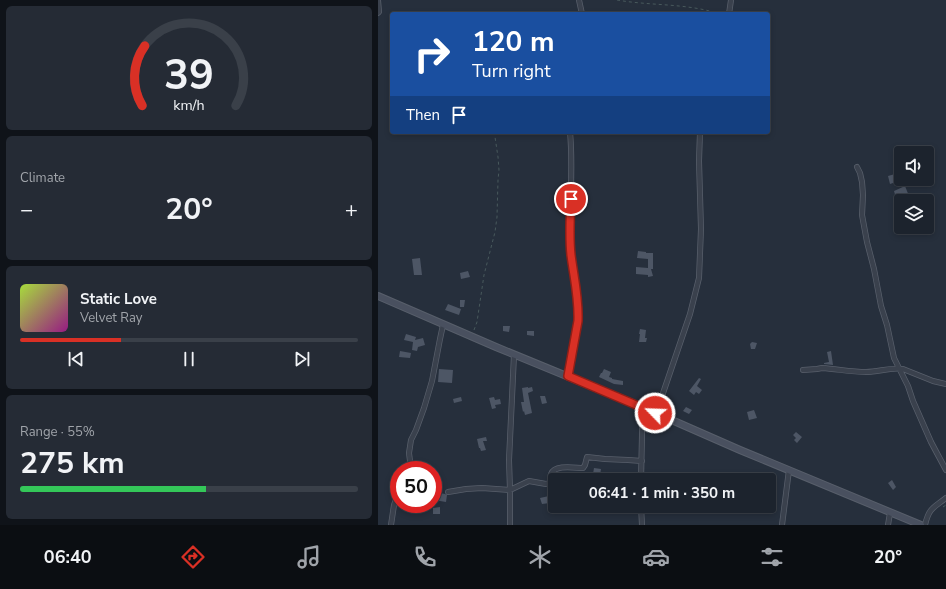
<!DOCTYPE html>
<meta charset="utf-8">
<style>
:root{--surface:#1c232d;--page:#252b35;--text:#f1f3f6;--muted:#a0a4aa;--line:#3a4049;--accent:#d93025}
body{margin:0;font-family:"Nunito Sans",sans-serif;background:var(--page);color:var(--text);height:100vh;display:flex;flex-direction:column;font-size:15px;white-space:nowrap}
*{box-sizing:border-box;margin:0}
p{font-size:13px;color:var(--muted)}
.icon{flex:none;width:22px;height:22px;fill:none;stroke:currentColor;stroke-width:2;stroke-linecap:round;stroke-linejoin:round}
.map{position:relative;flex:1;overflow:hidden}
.drawer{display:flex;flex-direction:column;gap:6px;padding:6px;background:#0f1319;width:378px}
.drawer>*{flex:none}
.top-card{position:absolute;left:12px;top:12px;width:380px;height:122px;border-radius:4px;box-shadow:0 2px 6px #0003,0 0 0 1px var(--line);background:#1a4fa0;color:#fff;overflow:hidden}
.fabs{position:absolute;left:516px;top:146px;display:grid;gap:8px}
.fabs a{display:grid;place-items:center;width:40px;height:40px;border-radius:4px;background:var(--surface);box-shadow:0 2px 6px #0003,0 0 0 1px var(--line);font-size:20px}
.speed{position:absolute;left:12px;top:461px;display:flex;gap:8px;font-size:20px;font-weight:700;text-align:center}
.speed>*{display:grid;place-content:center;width:52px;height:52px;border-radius:50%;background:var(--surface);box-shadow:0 2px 6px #0003,0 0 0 1px var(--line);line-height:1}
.speed .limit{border:6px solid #d22;background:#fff;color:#111}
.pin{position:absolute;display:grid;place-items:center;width:34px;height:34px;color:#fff;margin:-17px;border:2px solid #fff;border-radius:50%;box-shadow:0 1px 4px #0007}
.me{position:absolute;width:44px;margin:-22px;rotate:294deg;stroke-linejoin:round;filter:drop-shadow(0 0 3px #0008)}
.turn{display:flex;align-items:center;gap:14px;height:84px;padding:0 16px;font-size:18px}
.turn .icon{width:52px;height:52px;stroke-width:2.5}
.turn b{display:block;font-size:28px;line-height:34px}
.then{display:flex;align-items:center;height:38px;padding:0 16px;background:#0003;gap:8px;font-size:15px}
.big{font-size:30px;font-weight:700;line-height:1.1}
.drawer .tile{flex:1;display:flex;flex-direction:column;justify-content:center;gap:6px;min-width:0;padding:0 14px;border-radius:6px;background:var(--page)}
.drawer .dial{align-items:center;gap:0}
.dial svg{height:104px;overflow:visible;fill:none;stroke:var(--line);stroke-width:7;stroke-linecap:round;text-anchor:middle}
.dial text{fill:var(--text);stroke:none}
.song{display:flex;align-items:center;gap:12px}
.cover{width:48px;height:48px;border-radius:6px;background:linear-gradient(135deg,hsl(80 70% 55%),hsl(310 70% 35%))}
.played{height:4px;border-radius:2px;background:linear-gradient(90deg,var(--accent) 30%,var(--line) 30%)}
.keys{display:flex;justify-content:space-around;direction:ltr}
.heat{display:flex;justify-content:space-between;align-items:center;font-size:22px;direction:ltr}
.charge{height:6px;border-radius:3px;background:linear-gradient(90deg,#34c759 55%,var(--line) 0)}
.trip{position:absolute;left:170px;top:473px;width:228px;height:40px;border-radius:4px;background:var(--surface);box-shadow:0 2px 6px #0003,0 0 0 1px var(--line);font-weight:700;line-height:40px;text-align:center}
.tab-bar{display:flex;height:64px;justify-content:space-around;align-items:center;background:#0b0e12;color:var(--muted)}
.tab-bar .icon{width:28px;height:28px}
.tab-bar .active{color:var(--accent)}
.tab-bar b{font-size:18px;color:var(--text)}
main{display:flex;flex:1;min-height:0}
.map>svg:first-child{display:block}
</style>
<main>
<section class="drawer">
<div class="tile dial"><svg viewBox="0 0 100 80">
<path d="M14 69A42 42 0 1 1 86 69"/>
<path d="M14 69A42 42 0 0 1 16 23" stroke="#d93025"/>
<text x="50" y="56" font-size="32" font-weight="700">39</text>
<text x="50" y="72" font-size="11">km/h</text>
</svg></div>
<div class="tile"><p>Climate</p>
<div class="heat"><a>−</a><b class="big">20°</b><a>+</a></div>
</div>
<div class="tile">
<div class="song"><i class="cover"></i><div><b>Static Love</b><p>Velvet Ray</p></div></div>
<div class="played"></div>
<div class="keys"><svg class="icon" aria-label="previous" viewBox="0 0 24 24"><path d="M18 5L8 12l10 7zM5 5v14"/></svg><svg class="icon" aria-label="pause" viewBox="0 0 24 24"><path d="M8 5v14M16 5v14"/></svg><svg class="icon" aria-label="next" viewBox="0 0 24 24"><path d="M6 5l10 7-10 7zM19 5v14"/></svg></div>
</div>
<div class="tile"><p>Range · 55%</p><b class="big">275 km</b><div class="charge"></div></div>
</section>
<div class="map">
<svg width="568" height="525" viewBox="0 0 568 525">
<rect width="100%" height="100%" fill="#262f3c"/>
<path fill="#4d5665" d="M523,170V179L518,181V182L512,184L510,176L517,174L516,172Z
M527,186L533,201H523V212H522L516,191Z
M260,251L268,252V253H275V269H273L275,276L270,277V275L258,274V267L270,268V259L259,258Z
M42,258L44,275H36L34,259Z
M90,271L92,277L83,279L82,273Z
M82,300H87L86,307H82Z
M70,304L83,309L81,315L67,310Z
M125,326H132L131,332L125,331Z
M262,329L268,330L267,338H269L268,342H261L262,334H261Z
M149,331H156V336L149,335Z
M28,334L38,337L37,340L45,338L47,345L40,347L39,351L34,350L35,342L26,340Z
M374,342L379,343L377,349H373L372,344Z
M22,351L33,353L32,358L21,357Z
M453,351L455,365L446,364V363L451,362L449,352Z
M61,369L75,370L74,383L60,382Z
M226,369L233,372L231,377L234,378V379L245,381V385L236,384L221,377L223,373H224Z
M321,378L323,379L319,386L324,390L321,394L318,392L316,395L311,391Z
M150,387V388L154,387L155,391L150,393L154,413L147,415L146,411L145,412L143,402H146L144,388Z
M162,396H167L169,403L164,404Z
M83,397L84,401L76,403L75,399Z
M116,397L117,400L122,399L123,404L117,405L118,408L114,409L111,398Z
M308,407L314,410L311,414L305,411Z
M376,410L379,418L371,420L369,412Z
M418,432L424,437L419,443L416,440L418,438L415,435Z
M108,437L109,441H105L108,450L103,451L102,448H101L99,439Z
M216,468L223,469L222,475L215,474Z
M241,472L242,479L237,480L236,473Z
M514,480L518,487L515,490L510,483Z
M60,487L62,493L67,494L69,495L68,502L56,500L57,495L55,488Z
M171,496L172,503L164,504L162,498Z
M62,507V514H55V508Z"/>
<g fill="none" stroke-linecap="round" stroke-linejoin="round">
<defs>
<path id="minor" d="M201,0L204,14
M0,13L1,12L0,0
M351,14L353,0
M479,167L482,173L484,182L485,195L484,215L489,242L496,269L503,306L509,325L516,358L530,386L535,401L553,442L568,470
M425,370L439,369L444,368C459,369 474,372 488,372C501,372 512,367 525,369L555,381L568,384
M190,376L200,321C201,310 200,300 199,290C197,278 194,266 193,254C190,213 196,173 192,132
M277,413L282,402L312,314L321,278L323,229L321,161L322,132
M31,470L32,461L31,453L33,440L38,430L46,408L54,381L62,339L65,325
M263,480L264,435V407
M70,492L88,489L104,488L132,490L151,481L168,484L171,483C173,480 172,477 173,474C177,464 197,468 205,468L207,465L209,457L227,459L250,460L264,461
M263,506L264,525
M13,525L16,505L21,491
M132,525V490L131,460L136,355
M404,525L411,470
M510,525L512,513
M547,525C551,508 555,508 568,498"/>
<path id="secondary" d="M0,296L118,347L264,407L362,450L543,525"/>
</defs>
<use href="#minor" stroke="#585f6b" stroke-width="6"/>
<use href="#secondary" stroke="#585f6b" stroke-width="8"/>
<path stroke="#48595c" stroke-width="1" stroke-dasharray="3 3" stroke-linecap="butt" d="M239,0C273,6 309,3 342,14
M96,330L99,322L106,275L117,232L119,217L120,180L121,170L120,157L117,137
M565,507L568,505"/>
<use href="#minor" stroke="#3a414d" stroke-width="4.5"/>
<use href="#secondary" stroke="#49505f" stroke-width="6"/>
</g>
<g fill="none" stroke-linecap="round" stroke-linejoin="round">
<defs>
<path id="route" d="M193,199C192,218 191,237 193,255C196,278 201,298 200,321L190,376L277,413"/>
</defs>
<use href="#route" stroke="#8d1f18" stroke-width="10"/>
<use href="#route" stroke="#d93025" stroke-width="7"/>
</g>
</svg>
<div class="fabs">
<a><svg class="icon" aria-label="sound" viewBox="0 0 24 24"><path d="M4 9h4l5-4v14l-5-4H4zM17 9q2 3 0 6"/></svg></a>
<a><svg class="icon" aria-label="layers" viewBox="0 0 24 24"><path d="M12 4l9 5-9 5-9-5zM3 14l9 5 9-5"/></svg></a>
</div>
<div class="speed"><div class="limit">50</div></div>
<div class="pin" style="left:193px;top:199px;background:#d93025"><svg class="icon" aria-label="arrive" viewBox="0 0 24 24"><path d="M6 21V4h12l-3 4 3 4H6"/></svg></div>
<svg class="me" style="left:277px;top:413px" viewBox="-20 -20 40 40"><circle r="17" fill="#d93025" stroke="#fff" stroke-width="3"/><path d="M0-11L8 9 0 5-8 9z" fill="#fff"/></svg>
<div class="trip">06:41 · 1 min · 350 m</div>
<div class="top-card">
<div class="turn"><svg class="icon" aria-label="right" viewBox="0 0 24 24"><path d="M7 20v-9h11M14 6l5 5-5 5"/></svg><div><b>120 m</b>Turn right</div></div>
<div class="then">Then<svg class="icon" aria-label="arrive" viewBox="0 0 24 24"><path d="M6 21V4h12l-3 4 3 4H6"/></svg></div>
</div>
</div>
</main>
<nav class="tab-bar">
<b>06:40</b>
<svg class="icon active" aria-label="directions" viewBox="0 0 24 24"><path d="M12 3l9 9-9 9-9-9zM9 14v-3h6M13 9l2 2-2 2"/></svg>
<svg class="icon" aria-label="music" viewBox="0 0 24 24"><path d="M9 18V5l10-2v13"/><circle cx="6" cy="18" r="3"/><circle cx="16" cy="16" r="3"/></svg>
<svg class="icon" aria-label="phone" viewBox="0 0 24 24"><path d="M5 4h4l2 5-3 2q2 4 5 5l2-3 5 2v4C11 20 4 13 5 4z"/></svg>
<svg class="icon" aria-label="climate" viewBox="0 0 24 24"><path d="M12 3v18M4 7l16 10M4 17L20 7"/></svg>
<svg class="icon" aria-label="car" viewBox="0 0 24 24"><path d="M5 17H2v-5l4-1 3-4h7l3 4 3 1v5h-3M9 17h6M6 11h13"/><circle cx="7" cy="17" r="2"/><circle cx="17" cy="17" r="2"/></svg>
<svg class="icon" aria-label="filters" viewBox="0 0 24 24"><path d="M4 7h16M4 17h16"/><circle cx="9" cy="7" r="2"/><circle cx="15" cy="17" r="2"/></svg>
<b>20°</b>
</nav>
